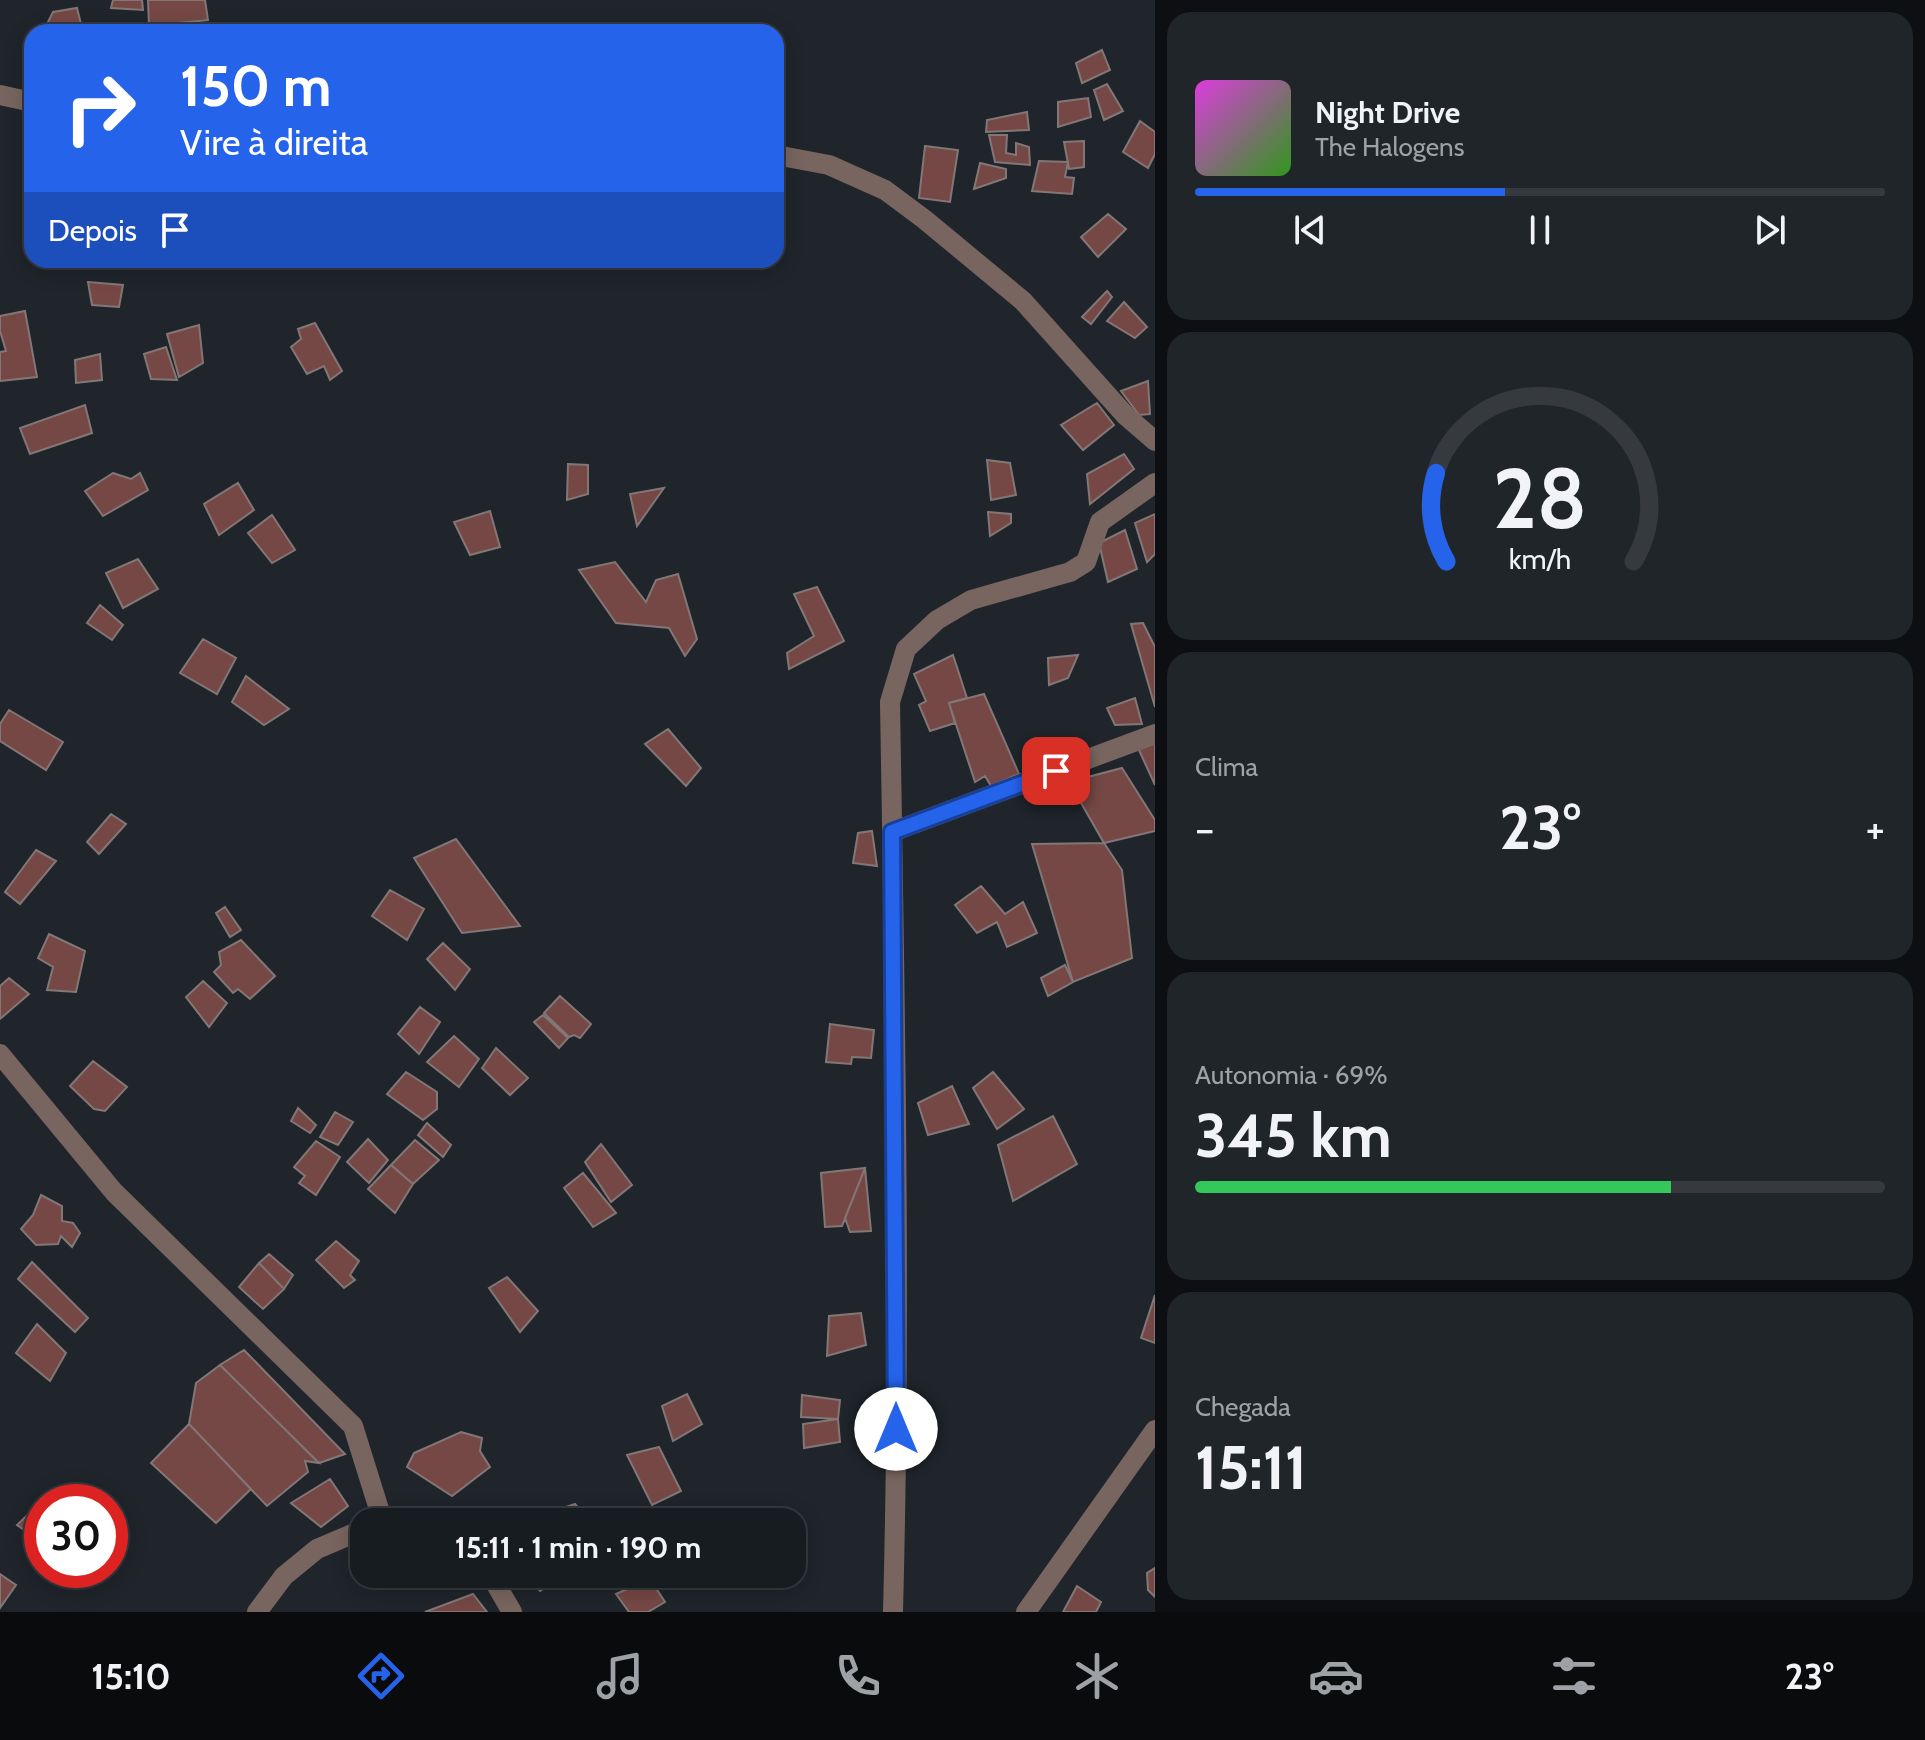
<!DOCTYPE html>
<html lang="pt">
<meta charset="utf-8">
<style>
:root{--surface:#171c20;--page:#202529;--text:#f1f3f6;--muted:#9ea1a5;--line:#363a3e;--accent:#2563eb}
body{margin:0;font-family:Cabin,sans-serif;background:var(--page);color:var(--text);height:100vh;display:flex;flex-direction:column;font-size:30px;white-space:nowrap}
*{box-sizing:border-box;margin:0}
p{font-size:26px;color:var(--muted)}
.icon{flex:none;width:44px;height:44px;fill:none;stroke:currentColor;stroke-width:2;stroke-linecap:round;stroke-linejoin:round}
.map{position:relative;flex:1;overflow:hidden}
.drawer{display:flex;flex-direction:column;gap:12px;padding:12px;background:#0d0f12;width:770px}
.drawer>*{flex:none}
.banner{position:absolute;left:24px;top:24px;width:760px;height:244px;border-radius:24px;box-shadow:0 4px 20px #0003,0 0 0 2px var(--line);background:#2563eb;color:#fff;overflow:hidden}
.speed{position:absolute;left:24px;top:1484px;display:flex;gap:16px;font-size:40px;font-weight:700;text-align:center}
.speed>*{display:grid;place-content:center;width:104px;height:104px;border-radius:50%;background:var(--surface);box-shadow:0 4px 20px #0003,0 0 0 2px var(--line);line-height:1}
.speed .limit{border:12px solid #d22;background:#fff;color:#111}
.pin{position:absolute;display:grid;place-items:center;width:68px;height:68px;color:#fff;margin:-34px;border-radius:16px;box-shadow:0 4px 12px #0006}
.me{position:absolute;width:88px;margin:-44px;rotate:0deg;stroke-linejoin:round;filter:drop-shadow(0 0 6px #0008)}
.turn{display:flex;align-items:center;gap:28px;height:168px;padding:0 24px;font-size:36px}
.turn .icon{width:104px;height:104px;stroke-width:2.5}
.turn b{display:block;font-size:56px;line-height:68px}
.then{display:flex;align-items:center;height:76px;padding:0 24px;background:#0003;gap:16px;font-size:30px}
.big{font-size:60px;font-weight:800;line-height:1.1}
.drawer .tile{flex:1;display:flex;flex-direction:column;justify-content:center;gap:12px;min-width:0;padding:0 28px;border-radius:24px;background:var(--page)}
.drawer .dial{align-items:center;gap:0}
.dial svg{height:208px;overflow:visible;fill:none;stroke:var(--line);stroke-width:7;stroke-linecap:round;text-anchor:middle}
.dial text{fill:var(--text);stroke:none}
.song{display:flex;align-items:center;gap:24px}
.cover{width:96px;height:96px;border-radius:12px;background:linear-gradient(135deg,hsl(300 70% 55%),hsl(110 70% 35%))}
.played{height:8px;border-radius:4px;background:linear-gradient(90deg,var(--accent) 45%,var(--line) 45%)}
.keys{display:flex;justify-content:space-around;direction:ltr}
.heat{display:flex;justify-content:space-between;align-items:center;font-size:44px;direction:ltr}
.charge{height:12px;border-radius:6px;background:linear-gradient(90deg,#34c759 69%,var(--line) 0)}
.trip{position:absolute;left:350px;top:1508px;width:456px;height:80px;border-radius:24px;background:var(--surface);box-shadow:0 4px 20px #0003,0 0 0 2px var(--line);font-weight:800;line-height:80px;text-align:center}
.tabs{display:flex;height:128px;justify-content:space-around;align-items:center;background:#090b0d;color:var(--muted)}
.tabs .icon{width:56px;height:56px}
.tabs .selected{color:var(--accent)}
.tabs b{font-size:36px;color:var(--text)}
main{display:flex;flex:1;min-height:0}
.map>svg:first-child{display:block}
</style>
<main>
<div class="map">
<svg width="1155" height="1612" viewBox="0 0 1155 1612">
<rect width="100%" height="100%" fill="#1f252b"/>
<path fill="#754845" stroke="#827776" stroke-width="2" d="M113,0H142L143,10L111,8Z
M148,0H205L208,20L149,26Z
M77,8L82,28H45L53,12Z
M1102,50L1110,70L1082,83L1076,63Z
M1107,84L1123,111L1104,120L1094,90Z
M1088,98L1091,117L1058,127V102Z
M1027,112L1029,130L986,132L987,120Z
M1140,121L1155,132V154L1148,168L1123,152Z
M989,135H1007L1006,153L1016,155V143L1029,147L1030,165L995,162Z
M1084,141V167L1069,169L1064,142Z
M925,146L958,150L950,202L919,198Z
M1039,161L1068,162L1065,177L1074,178L1072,194L1032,191Z
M980,163L1006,169V178L974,189Z
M1108,214L1126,229L1098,257L1081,237Z
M224,260H268L269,269Z
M88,282L123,285L119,307L92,305Z
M1107,291L1112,297L1091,324L1082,317Z
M1124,302L1147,327L1135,338L1107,321Z
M25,311L37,377L0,381V352L6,351L0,331V316Z
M315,323L342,371L330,380L324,366L307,374L291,347L301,339L298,329Z
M199,325L203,363L179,377L167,334Z
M166,347L177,380L151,379L144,354Z
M100,354L102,380L76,383L75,360Z
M1148,381L1150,414L1139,415L1121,391Z
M1097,403L1114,425L1083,450L1061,425Z
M85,405L92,433L30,454L20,428Z
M1124,454L1134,469L1090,504L1087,474Z
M987,460L1010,463L1016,495L991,500Z
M568,464L588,465V494L567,500Z
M113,473L131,479L140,473L148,490L103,516L85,491Z
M238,483L254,510L219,535L204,504Z
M664,488L637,526L630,494Z
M490,511L500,547L470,555L454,522Z
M988,512L1011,514V523L990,536Z
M1155,514V554L1147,562L1135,523Z
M272,515L295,550L272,563L248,533Z
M1125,530L1137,569L1108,582L1099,543Z
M138,559L158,589L123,608L106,573Z
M615,562L646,602L656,580L678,574L697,639L685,656L669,628L616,623L579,570Z
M817,587L844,641L789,669L787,653L814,636L794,594Z
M100,605L123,625L112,640L87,623Z
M1143,623L1155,647V707L1131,624Z
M203,639L236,658L217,694L180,673Z
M953,655L967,698L949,703L955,723L930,731L919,705L926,701L914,674Z
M1078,655L1068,678L1049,685L1048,658Z
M246,676L289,709L264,725L232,702Z
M984,694L1019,774L991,786L985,776L975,782L949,703Z
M1135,698L1142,724L1115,725L1107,708Z
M9,710L63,742L46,770L0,741V724Z
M668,729L701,768L686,786L645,744Z
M1155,742V785L1138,748Z
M1122,768L1155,820V831L1104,843L1069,782Z
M111,814L126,824L99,854L87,842Z
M872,831L877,866L853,863L858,833Z
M456,839L520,926L462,933L414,858Z
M1104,843L1122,870L1132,958L1073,982L1032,844Z
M36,850L56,861L20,904L5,892Z
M981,886L1005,914L1023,902L1037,933L1007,947L997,922L977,933L955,905Z
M390,890L424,909L407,940L372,916Z
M225,907L241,930L230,937L216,913Z
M49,934L85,951L76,992L47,990L53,967L38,958Z
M241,940L275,976L250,999L238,989L233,993L214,972L221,965L219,952Z
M443,943L470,969L455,990L427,959Z
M1065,965L1073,982L1048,996L1041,978Z
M9,978L29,994L0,1019V986Z
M203,981L227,1003L209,1027L186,997Z
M560,996L591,1024L580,1038L574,1035L569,1037L544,1013Z
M420,1007L440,1022L419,1054L398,1034Z
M543,1015L568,1038L559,1048L534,1022Z
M830,1024L874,1030L871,1058L852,1057L851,1064L826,1062Z
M454,1036L479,1059L459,1087L427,1062Z
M496,1048L528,1078L510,1095L482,1068Z
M93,1061L127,1087L105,1111L94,1109L70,1086Z
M406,1072L437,1092V1109L423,1120L387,1094Z
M993,1072L1024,1109L997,1129L973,1088Z
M952,1086L969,1124L928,1135L918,1103Z
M298,1108L316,1125L310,1133L291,1121Z
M335,1112L353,1122L338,1145L320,1137Z
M1053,1116L1077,1164L1013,1201L998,1145Z
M427,1123L451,1145L443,1157L418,1135Z
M368,1139L388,1160L369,1183L347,1162Z
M415,1140L439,1160L413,1184L391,1165Z
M316,1141L340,1157L316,1195L299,1183L305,1176L294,1167Z
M601,1144L632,1185L611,1202L585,1162Z
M391,1165L413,1184L395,1213L368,1189Z
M865,1168L842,1226L825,1227L821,1173Z
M865,1168L871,1231L850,1232L845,1218Z
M583,1173L616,1213L593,1227L564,1188Z
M41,1195L62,1206V1221L73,1223L80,1233L72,1247L61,1236L58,1244L36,1245L21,1229L33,1215Z
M336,1241L359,1261L350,1275L355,1280L344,1288L316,1260Z
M269,1254L293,1275L284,1289L259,1263Z
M32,1262L88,1318L75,1332L18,1279Z
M259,1263L284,1289L263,1309L239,1287Z
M507,1277L538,1311L520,1332L489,1288Z
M1155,1295V1343L1141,1338Z
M861,1313L866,1345L827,1356L829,1316Z
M37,1324L66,1353L50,1381L16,1353Z
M244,1350L345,1454L319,1463L220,1365Z
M220,1365L319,1463L305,1461L308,1472L267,1506L189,1424L196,1383Z
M687,1394L702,1424L673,1441L662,1406Z
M802,1395L840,1400L838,1419L801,1417Z
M838,1419L840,1442L804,1448L803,1424Z
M189,1424L251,1489L216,1523L151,1463Z
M461,1432L482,1438L480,1451L490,1467L452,1496L407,1467L414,1453Z
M659,1447L681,1491L652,1505L627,1455Z
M330,1479L348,1506L321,1527L291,1503Z
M41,1502H42V1542L17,1525Z
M575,1504L590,1522H572L563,1508Z
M1155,1568V1597L1148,1590L1147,1573Z
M0,1574L16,1585L0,1608Z
M527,1574H566L540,1591Z
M650,1579L665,1602L648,1612H629L616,1594Z
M1077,1586L1101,1602L1096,1612H1063Z
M473,1594L487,1612H425Z"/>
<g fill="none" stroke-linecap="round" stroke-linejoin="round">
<path stroke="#79655f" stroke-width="20" d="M0,95L32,102
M776,155L829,165L885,190L924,219L1023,301L1126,416L1155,441
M892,832L1155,734
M0,1054L114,1192L353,1426L383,1522
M490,1574L512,1612
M257,1612L284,1576L317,1549L364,1529
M893,1612C901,1309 895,1005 890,702L906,649L937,620L971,600L1070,572L1086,562L1100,522L1155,483
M1026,1612L1155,1430"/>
</g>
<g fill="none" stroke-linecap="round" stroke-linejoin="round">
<defs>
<path id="route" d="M896,1429L892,832L1056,771"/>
</defs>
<use href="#route" stroke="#184099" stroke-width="20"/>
<use href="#route" stroke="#2563eb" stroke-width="14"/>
</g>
</svg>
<div class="speed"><div class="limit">30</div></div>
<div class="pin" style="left:1056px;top:771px;background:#d93025"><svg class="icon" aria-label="arrive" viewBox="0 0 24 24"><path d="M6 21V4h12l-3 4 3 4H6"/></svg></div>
<svg class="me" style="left:896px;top:1429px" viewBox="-20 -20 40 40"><circle r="19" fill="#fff"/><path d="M0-13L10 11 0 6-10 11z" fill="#2563eb"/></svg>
<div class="trip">15:11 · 1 min · 190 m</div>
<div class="banner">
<div class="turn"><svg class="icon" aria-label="right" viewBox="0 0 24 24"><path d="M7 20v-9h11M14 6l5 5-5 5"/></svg><div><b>150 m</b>Vire à direita</div></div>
<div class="then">Depois<svg class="icon" aria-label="arrive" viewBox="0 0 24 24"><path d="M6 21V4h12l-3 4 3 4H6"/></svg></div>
</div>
</div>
<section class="drawer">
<div class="tile">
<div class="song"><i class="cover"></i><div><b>Night Drive</b><p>The Halogens</p></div></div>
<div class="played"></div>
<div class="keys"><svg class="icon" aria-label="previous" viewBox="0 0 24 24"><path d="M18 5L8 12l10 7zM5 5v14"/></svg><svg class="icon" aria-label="pause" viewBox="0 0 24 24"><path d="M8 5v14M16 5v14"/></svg><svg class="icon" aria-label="next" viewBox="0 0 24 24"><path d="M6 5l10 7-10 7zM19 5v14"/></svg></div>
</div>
<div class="tile dial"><svg viewBox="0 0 100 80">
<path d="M14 69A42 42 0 1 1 86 69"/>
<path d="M14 69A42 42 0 0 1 10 35" stroke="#2563eb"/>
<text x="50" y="56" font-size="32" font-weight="700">28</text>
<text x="50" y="72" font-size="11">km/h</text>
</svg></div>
<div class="tile"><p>Clima</p>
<div class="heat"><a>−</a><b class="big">23°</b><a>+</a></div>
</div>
<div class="tile"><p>Autonomia · 69%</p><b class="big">345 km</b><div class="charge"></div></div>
<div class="tile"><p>Chegada</p><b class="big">15:11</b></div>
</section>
</main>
<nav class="tabs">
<b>15:10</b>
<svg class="icon selected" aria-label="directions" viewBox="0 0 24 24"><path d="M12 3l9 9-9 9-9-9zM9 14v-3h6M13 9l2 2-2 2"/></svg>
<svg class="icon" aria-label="music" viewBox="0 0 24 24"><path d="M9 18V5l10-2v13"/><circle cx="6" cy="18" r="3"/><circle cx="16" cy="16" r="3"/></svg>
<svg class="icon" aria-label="phone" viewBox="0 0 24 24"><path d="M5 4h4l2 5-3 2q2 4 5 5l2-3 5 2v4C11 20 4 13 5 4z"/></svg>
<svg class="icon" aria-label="climate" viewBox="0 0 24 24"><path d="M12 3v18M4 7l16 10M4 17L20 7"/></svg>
<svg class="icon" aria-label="car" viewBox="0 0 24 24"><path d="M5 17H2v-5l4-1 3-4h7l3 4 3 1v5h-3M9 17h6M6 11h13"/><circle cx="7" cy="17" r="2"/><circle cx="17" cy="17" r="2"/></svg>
<svg class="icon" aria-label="filters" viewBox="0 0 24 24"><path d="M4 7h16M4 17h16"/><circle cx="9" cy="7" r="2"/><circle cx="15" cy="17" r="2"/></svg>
<b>23°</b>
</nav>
